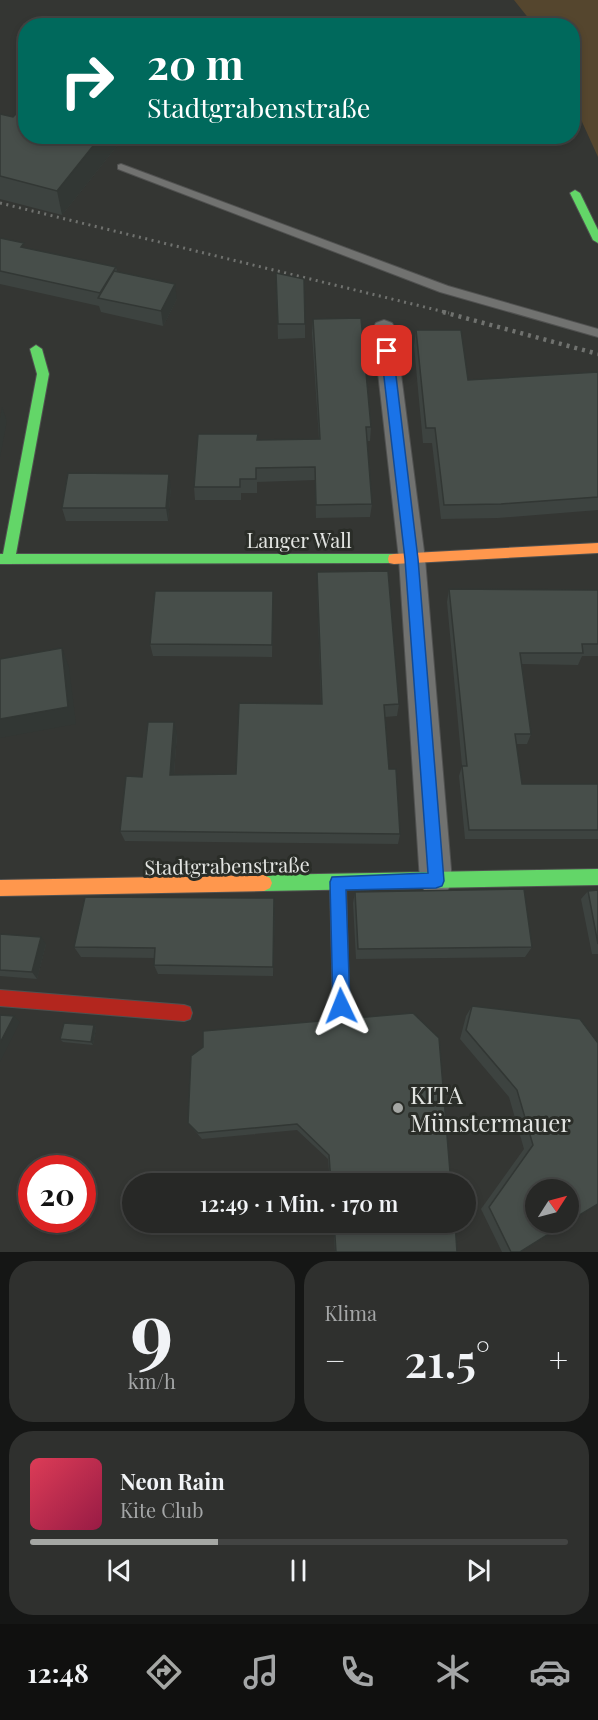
<!DOCTYPE html>
<html lang="de">
<meta charset="utf-8">
<style>
:root{--surface:#272826;--page:#2f302e;--text:#f1f3f6;--muted:#a4a6a7;--line:#434443;--accent:#a5a7a4}
body{margin:0;font-family:"Playfair Display",serif;background:var(--page);color:var(--text);height:100vh;display:flex;flex-direction:column;font-size:22px;white-space:nowrap}
*{box-sizing:border-box;margin:0}
p{font-size:20px;color:var(--muted)}
.icon{flex:none;width:33px;height:33px;fill:none;stroke:currentColor;stroke-width:2;stroke-linecap:round;stroke-linejoin:round}
.map{position:relative;height:1252px;overflow:hidden}
.sheet{display:flex;flex-direction:column;gap:9px;padding:9px;background:#151615;flex:1}
.sheet>*{flex:none}
.guide{position:absolute;left:18px;top:18px;width:562px;height:126px;border-radius:24px;box-shadow:0 3px 9px #0003,0 0 0 2px var(--line);background:#00695c;color:#fff;overflow:hidden}
.needle{width:39px;rotate:54deg}
.fabs{position:absolute;left:525px;top:1179px;display:grid;gap:12px}
.fabs a{display:grid;place-items:center;width:54px;height:54px;border-radius:50%;background:var(--surface);box-shadow:0 3px 9px #0003,0 0 0 2px var(--line);font-size:30px}
.speed{position:absolute;left:18px;top:1155px;display:flex;gap:12px;font-size:30px;font-weight:700;text-align:center}
.speed>*{display:grid;place-content:center;width:78px;height:78px;border-radius:50%;background:var(--surface);box-shadow:0 3px 9px #0003,0 0 0 2px var(--line);line-height:1}
.speed .limit{border:9px solid #d22;background:#fff;color:#111}
.pin{position:absolute;display:grid;place-items:center;width:51px;height:51px;color:#fff;margin:-26px;border-radius:12px;box-shadow:0 3px 9px #0006}
.me{position:absolute;width:66px;margin:-33px;rotate:358deg;stroke-linejoin:round;filter:drop-shadow(0 0 4px #0008)}
.turn{display:flex;align-items:center;gap:21px;height:126px;padding:0 30px;font-size:27px}
.turn .icon{width:78px;height:78px;stroke-width:2.5}
.turn b{display:block;font-size:42px;line-height:51px}
.big{font-size:45px;font-weight:600;line-height:1.1}
.sheet .widget{flex:1;display:flex;flex-direction:column;justify-content:center;gap:9px;min-width:0;padding:0 21px;border-radius:24px;background:var(--page)}
.sheet .dial{align-items:center;gap:0}
.dial b{font-size:78px;line-height:1}
.song{display:flex;align-items:center;gap:18px}
.cover{width:72px;height:72px;border-radius:9px;background:linear-gradient(135deg,hsl(350 70% 55%),hsl(340 70% 35%))}
.played{height:6px;border-radius:3px;background:linear-gradient(90deg,var(--accent) 35%,var(--line) 35%)}
.keys{display:flex;justify-content:space-around;direction:ltr}
.heat{display:flex;justify-content:space-between;align-items:center;font-size:33px;direction:ltr}
.sheet .tiles{flex:1;display:grid;gap:9px;grid-template-columns:1fr 1fr}
.widget:last-child{grid-column:span 2}
.trip{position:absolute;left:122px;top:1173px;width:354px;height:60px;border-radius:30px;background:var(--surface);box-shadow:0 3px 9px #0003,0 0 0 2px var(--line);font-weight:600;line-height:60px;text-align:center}
.menu{display:flex;height:96px;justify-content:space-around;align-items:center;background:#10100f;color:var(--muted)}
.menu .icon{width:42px;height:42px}
.menu .on{color:var(--accent)}
.menu b{font-size:27px;color:var(--text)}
.map>svg:first-child{display:block}
</style>
<div class="map">
<svg width="598" height="1252" viewBox="0 0 598 1252">
<rect width="100%" height="100%" fill="#343633"/>
<path fill="#55462e" d="M514,0H598V157L573,102V26L534,25Z"/>
<g fill="none" stroke-linecap="round" stroke-linejoin="round">
<defs>
<path id="lane" d="M121,164L448,286L598,329V337L440,292L118,169V165Z
M338,876L344,879L346,884L349,1006L347,1012L341,1014L335,1012L333,1006L330,884L332,879Z"/>
<path id="street" d="M384,320L392,323L395,328L425,559L452,881L447,892L436,896L425,892L420,881L399,559L373,328L376,323Z"/>
<path id="fast" d="M575,190L580,193L598,230V243L593,240L570,193Z
M36,345L42,349L49,374L16,554H394L399,555L400,559L399,563L0,564V554H3L37,374L30,349Z
M598,869V885L264,891L258,888L256,883L258,878L264,875Z"/>
<path id="slow" d="M598,543V553L394,564L389,563L388,559L389,555L394,554Z
M264,875L270,878L272,883L270,888L264,891L0,896V880Z"/>
<path id="jam" d="M0,990L184,1005L190,1007L192,1013L190,1019L184,1021L0,1006Z"/>
</defs>
<use href="#lane" stroke="#505150" stroke-width="2"/>
<use href="#street" stroke="#505150" stroke-width="2"/>
<use href="#fast" stroke="#505150" stroke-width="2"/>
<use href="#slow" stroke="#505150" stroke-width="2"/>
<use href="#jam" stroke="#505150" stroke-width="2"/>
<use href="#lane" fill="#717270" fill-rule="evenodd"/>
<use href="#street" fill="#717270" fill-rule="evenodd"/>
<use href="#fast" fill="#63d668" fill-rule="evenodd"/>
<use href="#slow" fill="#ff974d" fill-rule="evenodd"/>
<use href="#jam" fill="#b3261e" fill-rule="evenodd"/>
<path stroke="#70726f" stroke-width="3" stroke-dasharray="2 4.5" stroke-linecap="butt" d="M0,203L449,313"/>
<path stroke="#70726f" stroke-width="4.5" stroke-dasharray="3 5" stroke-linecap="butt" d="M443,312L598,354"/>
</g>
<path fill="#3d4340" d="M0,114L13,117L125,136L62,215L0,199Z
M528,136H564L529,140Z
M0,238L25,248L116,267L117,272L177,299L163,326L101,312L99,306L0,284Z
M276,273L305,324V338L278,339Z
M313,319L371,427L370,441H367L372,504L370,517L316,518L315,480L257,482V493H241V500H195L194,487L258,440L319,439L312,333Z
M416,330L468,380L598,372V510L498,518L441,519L432,443H423L414,346Z
M171,487L168,521H66L62,508Z
M317,572L399,704L397,716L385,717L389,769L400,834L398,844L125,841L120,831L142,777L177,734L174,775L236,774L321,704L317,585Z
M449,589L598,590V656H582L578,665L522,664L531,734L527,744H516L522,784H598V839H465L459,776L462,766L447,602Z
M273,604L272,657L153,656L150,644Z
M598,890V954H592L581,899L588,891Z
M355,892L532,947L525,957L356,959L353,903Z
M274,898L275,909L273,976L158,974L154,965V958L81,957L74,947Z
M0,934L46,944L37,979L0,976Z
M472,1006L580,1019L520,1252H502L481,1209L524,1149L509,1097L460,1039L466,1016Z
M94,1025L96,1028L93,1045L63,1042L60,1039Z
M191,1056L451,1184H330L328,1159L297,1130L202,1139L188,1123Z
M333,1222H455L457,1252H335Z"/>
<path fill="#323734" d="M101,136H125L62,215L57,191Z
M175,284L177,299L163,326L161,311Z
M2,407L7,421L0,457V418Z
M169,474L171,487L168,521L166,508Z
M62,648L69,667L76,724L0,738V719Z
M174,722L177,734L173,786L170,775Z
M274,898L275,909L273,976V967Z
M41,937L46,944L37,979L32,972Z
M14,1016L20,1022L0,1062V1043Z
M94,1025L96,1028L93,1045L91,1042Z"/>
<path fill="#474e4a" stroke="#323734" stroke-width="1.5" d="M26,104V136H101L57,191L0,176V114L13,117Z
M0,238L24,243L21,247L116,267L100,293L0,271Z
M114,271L175,284L161,311L98,298Z
M276,273L304,279L305,324H278Z
M361,318L371,427H366L372,504L316,505L315,467L256,468V479H240V487H194L198,434H258L257,440L320,439L313,319Z
M416,330H461L468,380L598,372V497L501,504L444,505L435,428H426Z
M68,473L169,474L166,508H62Z
M388,571L399,704L384,705L389,769H396L400,834L120,831L126,776L142,777L148,722H174L170,775L236,774L239,703L322,704L317,572Z
M449,589L598,590V644H582L583,653H520L531,734H515L522,784H598V830H469L462,766H467Z
M155,591H273L272,645L150,644Z
M62,648L68,707L0,719V659Z
M524,889L532,947L358,949L355,892Z
M598,890V944L588,891Z
M85,897L274,898L273,967L154,965L155,948L74,947Z
M0,934L41,937L32,972L0,970Z
M472,1006L580,1019L598,1043V1204L568,1222V1190H536V1222H568L520,1252H511L489,1207L533,1145L517,1090L466,1030Z
M413,1013L439,1038L451,1184H331L329,1155L297,1124L198,1133L188,1123L191,1056L203,1047V1031Z
M0,1015L14,1016L0,1043Z
M64,1023L94,1025L91,1042L60,1039Z
M334,1222H455L457,1252H336Z"/>
<path fill="#1a73e8" stroke="#114b97" stroke-width="1.5" d="M387,347L393,351L418,559L444,881L442,886L436,888L346,890L350,1006L347,1012L341,1014L335,1012L333,1006L330,882L332,877L428,873L405,559L381,351Z"/>
<circle fill="#a5a7a4" stroke="#2a2d28" stroke-width="2" cx="398" cy="1108" r="6"/>
<g text-anchor="middle" dominant-baseline="central" stroke-width="6" stroke-linejoin="round" paint-order="stroke">
<g font-size="20" fill="#e2e4e1" stroke="#2a2d28">
<text x="299" y="539">Langer Wall</text>
<text transform="translate(227 865) rotate(-1)">Stadtgrabenstraße</text>
</g>
<g font-size="24" fill="#e2e4e1" stroke="#2a2d28" text-anchor="start">
<text x="410" y="1094">KITA<tspan x="410" dy="28">Münstermauer</tspan></text>
</g>
</g>
</svg>
<div class="fabs">
<a><svg class="needle" viewBox="-14 -14 28 28"><path d="M0-13l5 13h-10z" fill="#e53935"/><path d="M0 13l5-13h-10z" fill="#a4a6a7"/></svg></a>
</div>
<div class="speed"><div class="limit">20</div></div>
<div class="pin" style="left:387px;top:351px;background:#d93025"><svg class="icon" aria-label="arrive" viewBox="0 0 24 24"><path d="M6 21V4h12l-3 4 3 4H6"/></svg></div>
<svg class="me" style="left:341px;top:1006px" viewBox="-20 -20 40 40"><path d="M0-17L14 15 0 8-14 15z" fill="#1a73e8" stroke="#fff" stroke-width="4"/></svg>
<div class="trip">12:49 · 1 Min. · 170 m</div>
<div class="guide">
<div class="turn"><svg class="icon" aria-label="right" viewBox="0 0 24 24"><path d="M7 20v-9h11M14 6l5 5-5 5"/></svg><div><b>20 m</b>Stadtgrabenstraße</div></div>
</div>
</div>
<section class="sheet">
<div class="tiles">
<div class="widget dial"><b>9</b><p>km/h</p></div>
<div class="widget"><p>Klima</p>
<div class="heat"><a>−</a><b class="big">21.5°</b><a>+</a></div>
</div>
<div class="widget">
<div class="song"><i class="cover"></i><div><b>Neon Rain</b><p>Kite Club</p></div></div>
<div class="played"></div>
<div class="keys"><svg class="icon" aria-label="previous" viewBox="0 0 24 24"><path d="M18 5L8 12l10 7zM5 5v14"/></svg><svg class="icon" aria-label="pause" viewBox="0 0 24 24"><path d="M8 5v14M16 5v14"/></svg><svg class="icon" aria-label="next" viewBox="0 0 24 24"><path d="M6 5l10 7-10 7zM19 5v14"/></svg></div>
</div>
</div>
</section>
<nav class="menu">
<b>12:48</b>
<svg class="icon on" aria-label="directions" viewBox="0 0 24 24"><path d="M12 3l9 9-9 9-9-9zM9 14v-3h6M13 9l2 2-2 2"/></svg>
<svg class="icon" aria-label="music" viewBox="0 0 24 24"><path d="M9 18V5l10-2v13"/><circle cx="6" cy="18" r="3"/><circle cx="16" cy="16" r="3"/></svg>
<svg class="icon" aria-label="phone" viewBox="0 0 24 24"><path d="M5 4h4l2 5-3 2q2 4 5 5l2-3 5 2v4C11 20 4 13 5 4z"/></svg>
<svg class="icon" aria-label="climate" viewBox="0 0 24 24"><path d="M12 3v18M4 7l16 10M4 17L20 7"/></svg>
<svg class="icon" aria-label="car" viewBox="0 0 24 24"><path d="M5 17H2v-5l4-1 3-4h7l3 4 3 1v5h-3M9 17h6M6 11h13"/><circle cx="7" cy="17" r="2"/><circle cx="17" cy="17" r="2"/></svg>
</nav>
